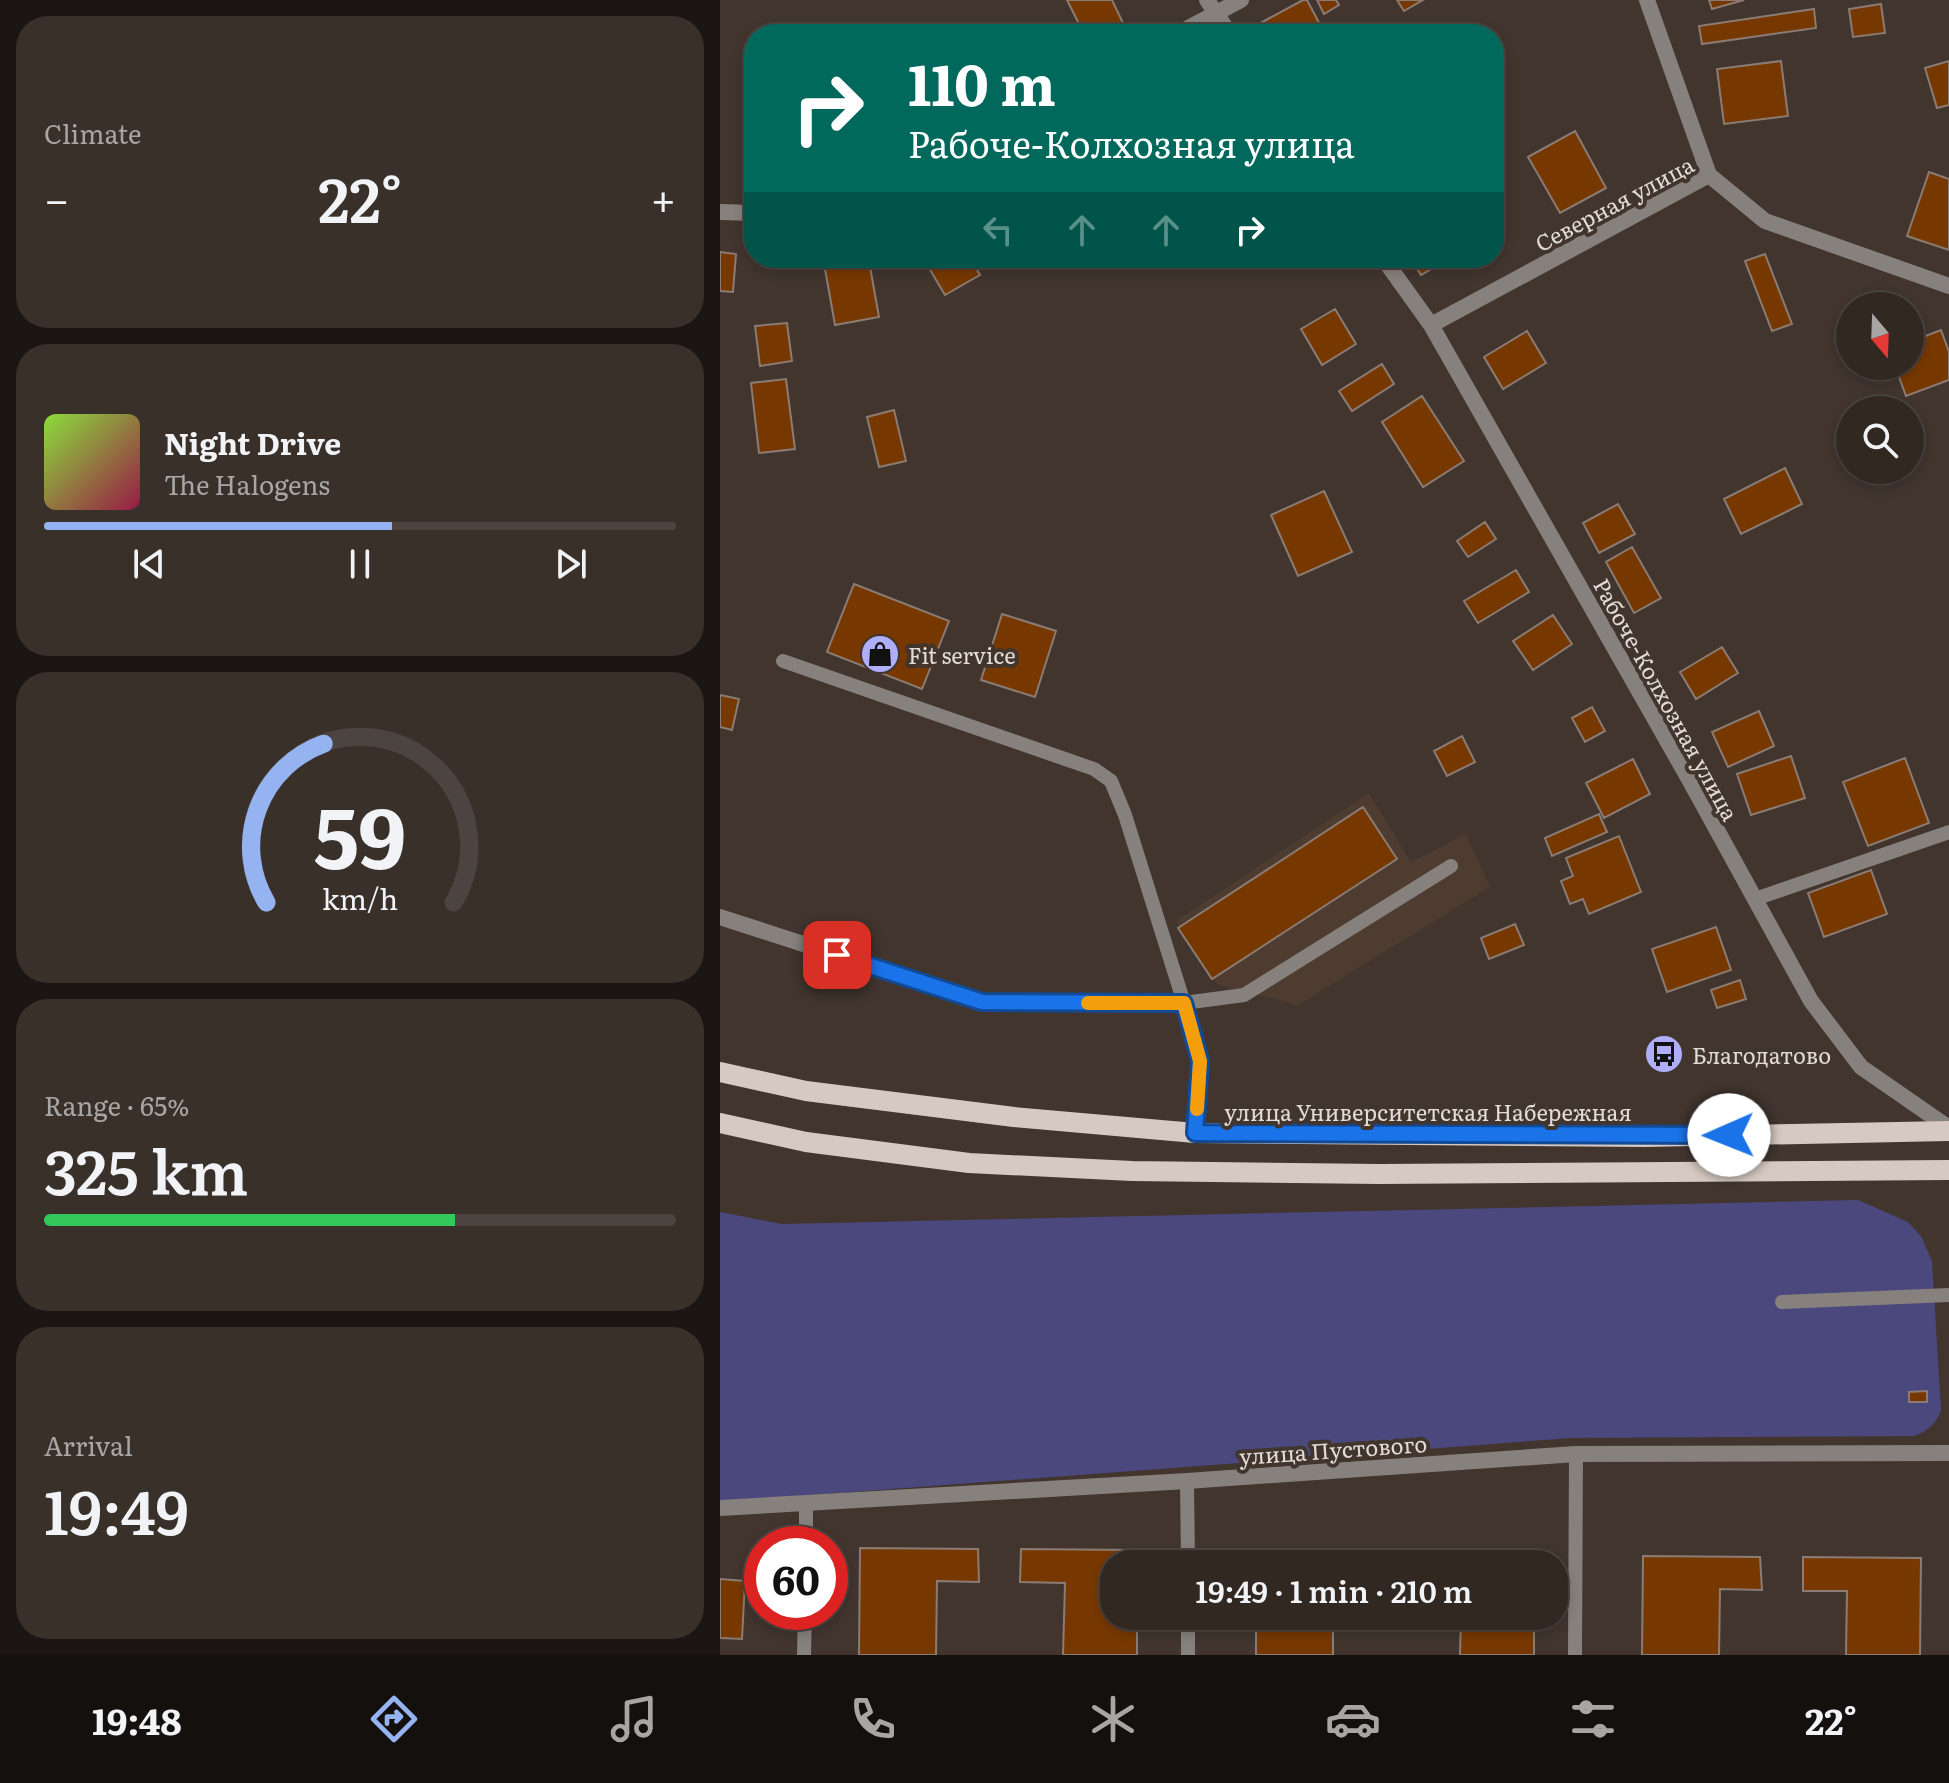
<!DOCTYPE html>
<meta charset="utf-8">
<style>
:root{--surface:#312822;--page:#39302a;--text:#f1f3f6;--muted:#a8a6a5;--line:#4c4440;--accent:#95b2f1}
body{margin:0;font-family:Literata,serif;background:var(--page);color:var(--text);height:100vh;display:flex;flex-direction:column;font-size:30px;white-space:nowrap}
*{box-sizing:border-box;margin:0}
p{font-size:26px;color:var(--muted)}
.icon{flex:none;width:44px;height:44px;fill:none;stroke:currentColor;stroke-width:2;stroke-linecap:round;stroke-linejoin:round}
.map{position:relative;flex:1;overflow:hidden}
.sheet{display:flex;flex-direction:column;gap:16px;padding:16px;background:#1b1613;width:720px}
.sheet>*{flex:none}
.hud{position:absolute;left:24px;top:24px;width:760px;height:244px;border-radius:32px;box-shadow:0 4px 12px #0003,0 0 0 2px var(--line);background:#00695c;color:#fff;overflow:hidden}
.needle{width:52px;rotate:161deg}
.tools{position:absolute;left:1116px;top:292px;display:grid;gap:16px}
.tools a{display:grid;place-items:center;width:88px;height:88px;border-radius:50%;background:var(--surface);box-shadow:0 4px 12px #0003,0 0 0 2px var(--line);font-size:40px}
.speed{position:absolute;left:24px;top:1526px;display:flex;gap:16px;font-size:40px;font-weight:700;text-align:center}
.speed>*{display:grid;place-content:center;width:104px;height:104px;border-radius:50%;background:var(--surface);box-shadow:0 4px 12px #0003,0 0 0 2px var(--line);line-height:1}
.speed .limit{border:12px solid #d22;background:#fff;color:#111}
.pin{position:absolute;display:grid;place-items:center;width:68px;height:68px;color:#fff;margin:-34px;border-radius:16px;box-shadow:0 4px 12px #0006}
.me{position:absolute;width:88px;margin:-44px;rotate:269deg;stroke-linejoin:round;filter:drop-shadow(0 0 6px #0008)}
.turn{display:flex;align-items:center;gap:28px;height:168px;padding:0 32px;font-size:36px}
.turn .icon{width:104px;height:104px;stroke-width:2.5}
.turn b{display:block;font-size:56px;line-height:68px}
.lanes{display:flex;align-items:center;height:76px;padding:0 32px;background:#0003;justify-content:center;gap:40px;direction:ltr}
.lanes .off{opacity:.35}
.big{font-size:60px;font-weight:600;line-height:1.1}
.sheet .tile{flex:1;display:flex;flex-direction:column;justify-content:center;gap:12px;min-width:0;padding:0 28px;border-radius:32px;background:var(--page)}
.sheet .dial{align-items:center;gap:0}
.dial svg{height:208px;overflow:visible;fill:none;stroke:var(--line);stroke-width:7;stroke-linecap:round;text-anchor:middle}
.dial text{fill:var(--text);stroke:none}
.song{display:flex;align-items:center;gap:24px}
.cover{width:96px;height:96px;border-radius:12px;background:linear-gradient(135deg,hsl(90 70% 55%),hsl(340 70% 35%))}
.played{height:8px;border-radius:4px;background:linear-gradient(90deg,var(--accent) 55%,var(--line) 55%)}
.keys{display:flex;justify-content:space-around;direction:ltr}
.heat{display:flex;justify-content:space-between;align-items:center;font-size:44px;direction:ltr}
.charge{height:12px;border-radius:6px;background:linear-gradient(90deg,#34c759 65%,var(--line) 0)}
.trip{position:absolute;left:380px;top:1550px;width:468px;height:80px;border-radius:32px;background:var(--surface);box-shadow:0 4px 12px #0003,0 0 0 2px var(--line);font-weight:600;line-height:80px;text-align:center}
.dock{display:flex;height:128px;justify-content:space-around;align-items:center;background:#14100e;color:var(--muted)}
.dock .icon{width:56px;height:56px}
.dock .on{color:var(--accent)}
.dock b{font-size:36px;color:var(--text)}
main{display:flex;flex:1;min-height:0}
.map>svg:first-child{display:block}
</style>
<main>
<section class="sheet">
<div class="tile"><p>Climate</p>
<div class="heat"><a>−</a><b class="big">22°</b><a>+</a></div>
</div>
<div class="tile">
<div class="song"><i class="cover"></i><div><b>Night Drive</b><p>The Halogens</p></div></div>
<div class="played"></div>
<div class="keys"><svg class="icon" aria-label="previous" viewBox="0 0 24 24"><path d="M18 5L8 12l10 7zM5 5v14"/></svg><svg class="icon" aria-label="pause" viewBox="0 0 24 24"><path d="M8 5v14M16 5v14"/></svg><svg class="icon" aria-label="next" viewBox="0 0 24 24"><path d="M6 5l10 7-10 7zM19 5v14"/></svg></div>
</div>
<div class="tile dial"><svg viewBox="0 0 100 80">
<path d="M14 69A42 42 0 1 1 86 69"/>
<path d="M14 69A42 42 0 0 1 36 8" stroke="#95b2f1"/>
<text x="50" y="56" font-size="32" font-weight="700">59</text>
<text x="50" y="72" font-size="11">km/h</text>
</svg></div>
<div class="tile"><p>Range · 65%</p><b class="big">325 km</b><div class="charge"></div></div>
<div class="tile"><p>Arrival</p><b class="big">19:49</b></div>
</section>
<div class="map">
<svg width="1229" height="1655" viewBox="0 0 1229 1655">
<rect width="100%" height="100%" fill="#41352e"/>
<path fill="#4e3c31" d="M649,793L691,862L746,834L770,887L578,1005L497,984L456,921Z"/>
<path fill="#4b487d" d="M1138,1200L1188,1222L1201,1236L1212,1261L1221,1410C1217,1423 1208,1431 1194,1436L851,1438L0,1502V1212L62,1224Z"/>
<path fill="#773800" stroke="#8a7c74" stroke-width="2" d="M347,0H392L403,23L381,34H364Z
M583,0H587L605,34H537L533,27Z
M597,0H616L619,5L604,14Z
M677,0H703L684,11Z
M989,0H1024L992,9Z
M1161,4L1165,33L1133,37L1129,9Z
M1094,9L1096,28L982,44L979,26Z
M1061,61L1068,116L1004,124L997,69Z
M1229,61V105L1217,108L1205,68Z
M855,131L886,188L840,213L808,157Z
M1209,172L1229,179V250L1187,236Z
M0,252L16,254L13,292L0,291Z
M1045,254L1072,324L1052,331L1025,261Z
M203,258H250L260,275L225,295Z
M691,258H729L701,275Z
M149,261L159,317L115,325L105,269Z
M615,309L636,344L602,365L581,329Z
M67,323L72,361L40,366L35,326Z
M1221,330L1229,352V380L1186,396L1175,366H1190V342Z
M807,331L826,363L783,389L764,357Z
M662,364L674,384L632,411L619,391Z
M66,379L75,449L39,453L31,383Z
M702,396L744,461L703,487L662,422Z
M174,410L186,461L159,467L147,417Z
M1065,468L1082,504L1021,534L1004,499Z
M604,491L632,552L578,576L551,515Z
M898,504L915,534L879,553L863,523Z
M765,522L776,539L748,557L737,541Z
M912,547L941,598L914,613L886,562Z
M796,570L809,592L758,623L744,601Z
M134,584L229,621L202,689L107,652Z
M282,614L336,631L315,697L261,680Z
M833,615L852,644L813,670L793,641Z
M1002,647L1018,673L976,699L960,672Z
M0,695L19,699L12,730L0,727Z
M872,707L885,731L865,742L852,718Z
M1039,711L1054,746L1008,767L992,732Z
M742,736L755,762L727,776L714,751Z
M1071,756L1085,798L1031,815L1017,774Z
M1185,758L1209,823L1148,846L1123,782Z
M913,759L930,794L884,818L866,783Z
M643,807L677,859L492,979L458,928Z
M879,814L887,832L832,856L825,838Z
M899,836L921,892L869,914L863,899L850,904L841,881L853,876L846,858Z
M1151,870L1167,914L1104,937L1088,893Z
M795,924L804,945L769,959L761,938Z
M996,927L1011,970L947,992L932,949Z
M1020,980L1026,999L997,1008L991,990Z
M1207,1391V1402H1189V1392Z
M140,1548L258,1549L259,1582L217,1581L216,1655H139Z
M301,1549L418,1550V1564H394V1616H417V1655H343L345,1583L300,1582Z
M537,1552L654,1553L655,1564H537Z
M697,1554L814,1555V1564H697Z
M923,1556L1040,1557L1042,1590L1000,1589L999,1655H922Z
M1083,1557L1201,1558L1200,1655H1126L1127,1591H1083Z
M0,1579L25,1581L22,1639L0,1638Z
M536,1616H613V1655H536Z
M741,1616H814V1655H740Z"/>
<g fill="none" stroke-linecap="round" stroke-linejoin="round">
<path stroke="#87817d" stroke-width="14" d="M63,661L374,769L391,781L405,815L464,1003L524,995L731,866
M1035,899L1229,832
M1062,1302L1229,1295
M467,1481L468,1564
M86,1544V1502
M468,1616V1655
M84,1655L85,1612
M855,1655L856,1454"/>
<path stroke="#87817d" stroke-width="16" d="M487,0L510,34
M927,0L989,175
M457,34L521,0
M0,212L34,213
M663,258L711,325L970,781L1091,1001L1141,1067L1229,1128
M711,325L989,175L1045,221L1229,286
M0,917L262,1002L464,1003L480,1061L475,1133
M0,1508L467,1481L856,1454L1229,1453"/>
<path stroke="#d6c9c1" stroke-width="20" d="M0,1072L86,1091L294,1117L475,1133L925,1137L1229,1131
M0,1123L86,1142L249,1163L412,1171L659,1174L1229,1170"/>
</g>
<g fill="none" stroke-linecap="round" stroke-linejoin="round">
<defs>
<path id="route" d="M117,955L262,1002L464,1003L480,1061L475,1133L1009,1135"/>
</defs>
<use href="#route" stroke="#114b97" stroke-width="20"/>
<use href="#route" stroke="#1a73e8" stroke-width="14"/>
<path stroke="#f59e0b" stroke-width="14" d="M368,1003H464L480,1061L477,1109"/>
</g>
<defs>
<symbol id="shop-disc" viewBox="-11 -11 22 22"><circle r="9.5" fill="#afaefa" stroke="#41352e"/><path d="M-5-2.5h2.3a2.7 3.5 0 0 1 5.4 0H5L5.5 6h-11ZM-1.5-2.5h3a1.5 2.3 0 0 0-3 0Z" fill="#111"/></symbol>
<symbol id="bus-disc" viewBox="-11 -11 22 22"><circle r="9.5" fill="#afaefa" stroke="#41352e"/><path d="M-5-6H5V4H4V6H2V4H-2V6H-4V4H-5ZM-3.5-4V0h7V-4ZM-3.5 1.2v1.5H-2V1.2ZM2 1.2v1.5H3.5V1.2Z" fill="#111"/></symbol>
</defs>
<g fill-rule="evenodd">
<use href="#shop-disc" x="138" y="632" width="44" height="44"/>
<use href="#bus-disc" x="922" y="1032" width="44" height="44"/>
</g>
<g text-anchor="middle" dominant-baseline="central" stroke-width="8" stroke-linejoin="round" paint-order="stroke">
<g font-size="22" fill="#e2dbd6" stroke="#41352e">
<text transform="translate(894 203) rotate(-28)">Северная улица</text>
<text transform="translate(947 699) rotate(61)">Рабоче-Колхозная улица</text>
<text x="708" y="1111">улица Университетская Набережная</text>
<text transform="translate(613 1449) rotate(-4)">улица Пустового</text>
</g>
<g font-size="22" fill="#e2dbd6" stroke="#41352e" text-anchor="start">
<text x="188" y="654">Fit service</text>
<text x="972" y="1054">Благодатово</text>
</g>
</g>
</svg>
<div class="tools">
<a><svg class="needle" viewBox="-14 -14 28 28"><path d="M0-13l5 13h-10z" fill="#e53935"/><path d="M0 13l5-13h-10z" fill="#a8a6a5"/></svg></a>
<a><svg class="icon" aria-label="search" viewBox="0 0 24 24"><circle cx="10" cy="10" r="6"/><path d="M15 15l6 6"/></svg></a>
</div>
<div class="speed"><div class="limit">60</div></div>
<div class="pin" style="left:117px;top:955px;background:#d93025"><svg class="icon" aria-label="arrive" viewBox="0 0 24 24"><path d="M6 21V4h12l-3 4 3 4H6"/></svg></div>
<svg class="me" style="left:1009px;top:1135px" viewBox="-20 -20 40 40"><circle r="19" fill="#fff"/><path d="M0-13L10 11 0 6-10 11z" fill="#1a73e8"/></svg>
<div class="trip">19:49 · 1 min · 210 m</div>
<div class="hud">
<div class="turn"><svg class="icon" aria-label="right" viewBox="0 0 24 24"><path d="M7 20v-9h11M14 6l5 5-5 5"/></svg><div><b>110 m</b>Рабоче-Колхозная улица</div></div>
<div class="lanes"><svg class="icon off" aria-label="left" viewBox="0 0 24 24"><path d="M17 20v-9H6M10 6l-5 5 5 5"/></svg><svg class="icon off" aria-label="ahead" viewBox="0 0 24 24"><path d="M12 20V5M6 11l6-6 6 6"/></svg><svg class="icon off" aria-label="ahead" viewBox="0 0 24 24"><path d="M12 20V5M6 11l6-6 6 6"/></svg><svg class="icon" aria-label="right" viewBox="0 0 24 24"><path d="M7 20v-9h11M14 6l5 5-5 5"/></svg></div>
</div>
</div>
</main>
<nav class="dock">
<b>19:48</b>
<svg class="icon on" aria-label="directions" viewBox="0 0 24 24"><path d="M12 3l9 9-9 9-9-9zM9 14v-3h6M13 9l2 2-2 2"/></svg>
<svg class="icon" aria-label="music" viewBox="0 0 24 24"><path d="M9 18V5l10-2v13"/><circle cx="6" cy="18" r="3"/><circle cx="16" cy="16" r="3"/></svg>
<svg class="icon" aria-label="phone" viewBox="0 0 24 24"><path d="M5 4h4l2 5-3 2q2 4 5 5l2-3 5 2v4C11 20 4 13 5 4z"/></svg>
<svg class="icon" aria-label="climate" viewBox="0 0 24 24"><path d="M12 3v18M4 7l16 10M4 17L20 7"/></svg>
<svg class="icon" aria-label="car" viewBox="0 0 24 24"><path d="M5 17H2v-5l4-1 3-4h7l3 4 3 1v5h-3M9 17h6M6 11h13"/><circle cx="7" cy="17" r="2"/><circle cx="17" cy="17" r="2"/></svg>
<svg class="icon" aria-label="filters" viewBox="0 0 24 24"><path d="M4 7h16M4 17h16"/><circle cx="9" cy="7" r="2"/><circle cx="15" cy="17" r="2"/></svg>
<b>22°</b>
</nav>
